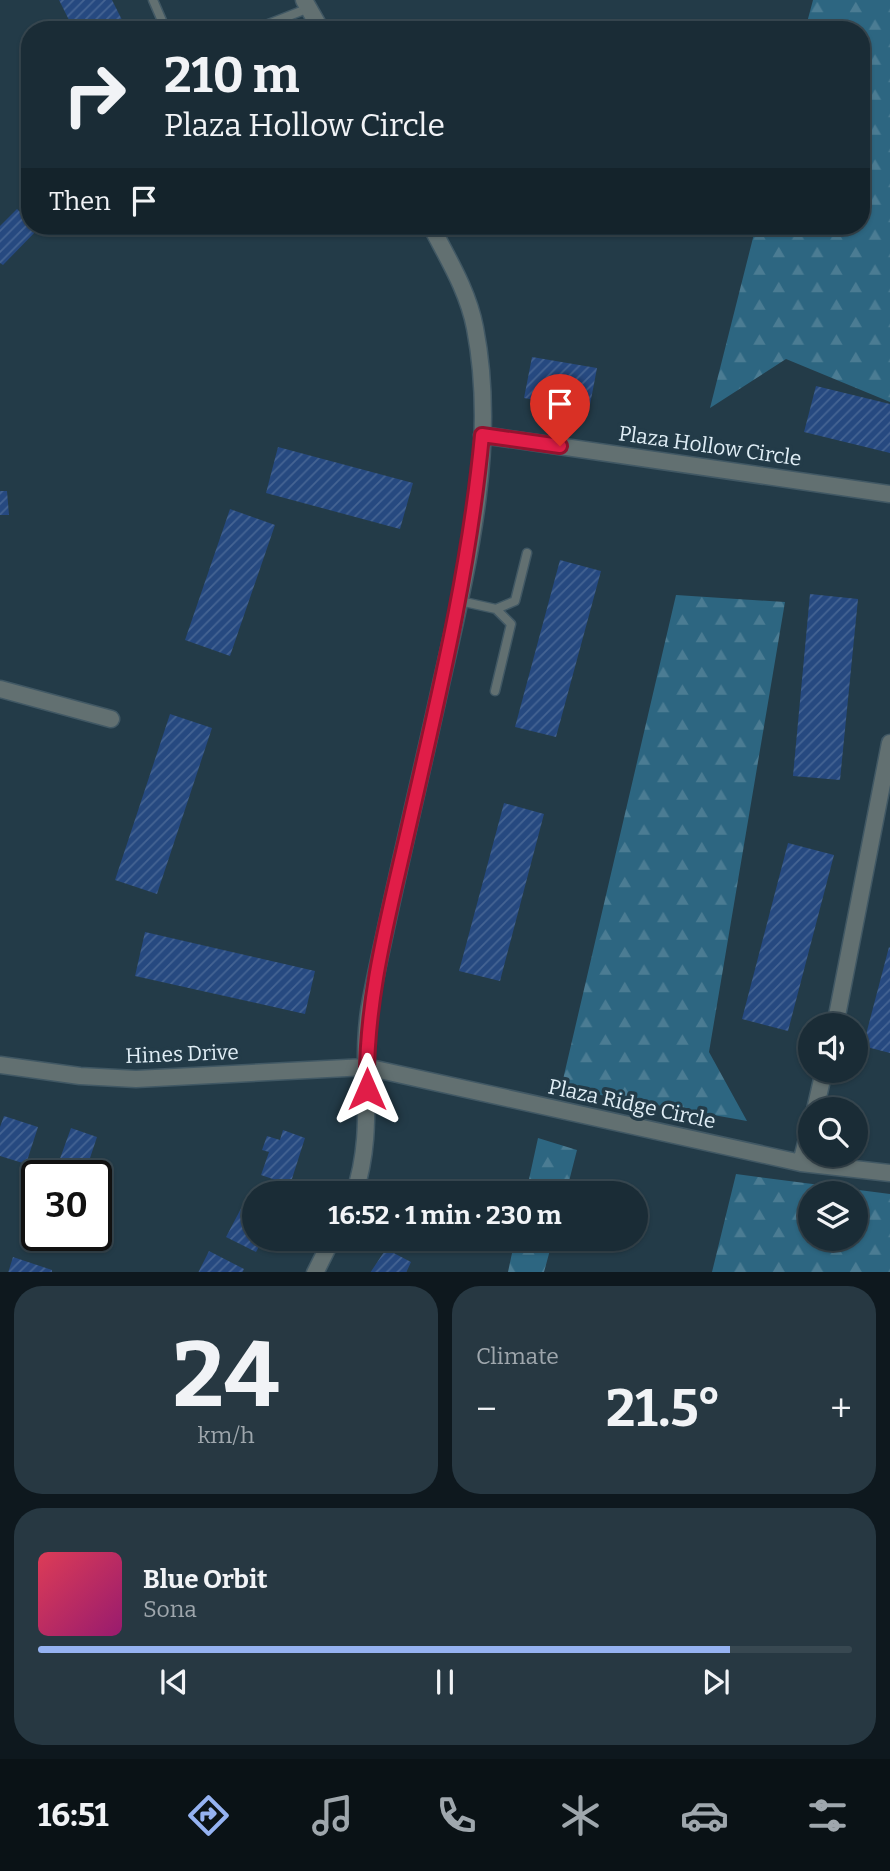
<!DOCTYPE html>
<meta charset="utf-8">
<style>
:root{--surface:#1a2c36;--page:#273842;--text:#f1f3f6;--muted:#9fa7ad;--line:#384851;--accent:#95b2f1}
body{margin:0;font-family:Bitter,serif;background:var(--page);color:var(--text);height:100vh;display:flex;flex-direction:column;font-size:26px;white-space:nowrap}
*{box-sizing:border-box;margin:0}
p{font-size:23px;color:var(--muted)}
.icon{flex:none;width:38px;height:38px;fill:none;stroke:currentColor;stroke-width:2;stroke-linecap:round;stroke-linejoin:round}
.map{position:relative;height:1272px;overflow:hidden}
.panel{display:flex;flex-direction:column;gap:14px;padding:14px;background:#0e181e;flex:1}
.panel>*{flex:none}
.top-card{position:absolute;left:21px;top:21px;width:849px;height:214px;border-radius:28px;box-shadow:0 2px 5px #0004,0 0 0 2px var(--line);background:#1a2c36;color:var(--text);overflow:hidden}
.tools{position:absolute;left:798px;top:1013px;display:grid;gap:14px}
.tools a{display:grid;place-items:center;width:70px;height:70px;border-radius:50%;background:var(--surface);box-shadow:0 2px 5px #0004,0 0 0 2px var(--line);font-size:35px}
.speed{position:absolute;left:21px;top:1160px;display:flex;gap:14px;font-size:35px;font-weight:700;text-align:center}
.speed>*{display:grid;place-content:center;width:91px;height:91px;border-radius:50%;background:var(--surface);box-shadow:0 2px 5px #0004,0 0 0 2px var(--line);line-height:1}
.speed .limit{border:4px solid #111;border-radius:10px;background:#fff;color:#111}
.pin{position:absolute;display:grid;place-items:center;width:60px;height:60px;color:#fff;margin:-72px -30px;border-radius:50% 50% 50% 0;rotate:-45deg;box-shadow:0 0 7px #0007}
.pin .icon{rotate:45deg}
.me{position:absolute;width:77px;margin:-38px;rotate:0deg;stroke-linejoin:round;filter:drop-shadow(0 0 5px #0008)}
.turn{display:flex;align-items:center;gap:24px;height:147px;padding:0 28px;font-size:32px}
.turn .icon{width:91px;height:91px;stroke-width:2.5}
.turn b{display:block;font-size:49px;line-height:60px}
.then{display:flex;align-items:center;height:66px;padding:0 28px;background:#0003;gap:14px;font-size:26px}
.big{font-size:52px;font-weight:700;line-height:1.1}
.panel .card{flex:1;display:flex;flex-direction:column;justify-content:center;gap:10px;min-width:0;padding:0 24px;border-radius:28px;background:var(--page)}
.panel .dial{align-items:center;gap:0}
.dial b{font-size:91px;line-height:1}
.song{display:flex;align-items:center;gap:21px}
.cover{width:84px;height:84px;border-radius:10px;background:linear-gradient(135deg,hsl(350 70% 55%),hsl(320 70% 35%))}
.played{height:7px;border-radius:4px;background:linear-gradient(90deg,var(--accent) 85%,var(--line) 85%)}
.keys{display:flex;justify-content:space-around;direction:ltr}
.heat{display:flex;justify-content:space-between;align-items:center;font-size:38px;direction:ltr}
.panel .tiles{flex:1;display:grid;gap:14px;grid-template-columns:1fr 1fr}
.card:last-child{grid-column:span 2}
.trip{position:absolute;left:242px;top:1181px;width:406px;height:70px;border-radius:35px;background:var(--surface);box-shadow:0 2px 5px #0004,0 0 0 2px var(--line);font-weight:700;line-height:70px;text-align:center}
.tab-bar{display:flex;height:112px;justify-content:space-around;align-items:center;background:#0a1216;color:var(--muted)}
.tab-bar .icon{width:49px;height:49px}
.tab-bar .current{color:var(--accent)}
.tab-bar b{font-size:32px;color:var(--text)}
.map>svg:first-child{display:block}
</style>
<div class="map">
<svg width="890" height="1273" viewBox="0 0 890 1273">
<defs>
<pattern id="forest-firs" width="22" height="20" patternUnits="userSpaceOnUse" patternTransform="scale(1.75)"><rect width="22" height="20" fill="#2d6681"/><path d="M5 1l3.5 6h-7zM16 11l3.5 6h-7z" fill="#4b7c93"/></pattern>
<pattern id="building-hatch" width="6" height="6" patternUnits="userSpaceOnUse" patternTransform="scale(1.75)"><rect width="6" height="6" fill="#264980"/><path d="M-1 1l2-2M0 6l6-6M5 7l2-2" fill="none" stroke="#456493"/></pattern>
</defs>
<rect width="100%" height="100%" fill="#233b48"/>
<path fill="url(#forest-firs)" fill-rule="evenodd" d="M813,0H890V402L786,359L710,408L756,226H861V30H805Z
M676,595L785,602L709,1052L747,1121L561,1088Z
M538,1138L577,1150L566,1193H526Z
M736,1174L890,1194V1272H712ZM810,1194H856V1239H810Z
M515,1239H553L544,1272H508Z"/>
<path fill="url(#building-hatch)" d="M59,0H112L127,30H74Z
M17,209L30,221V226L38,229L3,265L0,263V226Z
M532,357L597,368L589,410L524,398Z
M816,386L890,404V453L804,432Z
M278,447L413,483L400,529L266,493Z
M0,491H7L9,515H0Z
M230,509L275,525L230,656L185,640Z
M560,560L601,571L556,737L515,727Z
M810,594L858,599L840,780L793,776Z
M170,714L212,728L157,894L115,880Z
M504,803L544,814L500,981L459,971Z
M788,843L834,855L788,1031L742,1019Z
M145,932L315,971L305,1014L135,976Z
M889,947L890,948V1053L863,1046Z
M4,1116L38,1127L26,1164L0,1156V1127Z
M71,1128L97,1137L84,1176L57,1167Z
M283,1130L305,1138L290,1185L261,1175L269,1152L262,1150L267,1136L280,1140Z
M96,1178L104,1181L97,1202H96Z
M410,1181L436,1188L434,1194H406Z
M246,1199L254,1204V1239H263L256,1252L226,1237Z
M386,1249L411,1262L406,1273H370Z
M209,1251L244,1269L242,1273H198Z
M13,1257L52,1270V1273H8Z"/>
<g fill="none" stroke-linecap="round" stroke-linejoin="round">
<defs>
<path id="service" d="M153,0L166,30
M253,30L309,8
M460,601L496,609L511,624L495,691
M496,609L515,601L527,553"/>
<path id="minor" d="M304,0L321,30
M482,435L890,494
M0,689L111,719
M835,1026L890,743
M0,1065L80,1076L136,1079L366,1067L801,1163L890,1173
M815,1110L824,1071
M801,1163L810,1127
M354,1194C377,1128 358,1065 371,999C392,894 418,789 441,684C467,569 498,446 475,328C468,291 448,259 431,226
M315,1273L332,1239"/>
</defs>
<use href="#service" stroke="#415864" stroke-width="11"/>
<use href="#minor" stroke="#415864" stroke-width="19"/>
<use href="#service" stroke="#627071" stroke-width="8"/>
<use href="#minor" stroke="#627071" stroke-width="16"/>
</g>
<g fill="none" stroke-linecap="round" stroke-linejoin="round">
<defs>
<path id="route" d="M367,1089C365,996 391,907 411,817C440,690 470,565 482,435L560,446"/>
</defs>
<use href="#route" stroke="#92132f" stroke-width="18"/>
<use href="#route" stroke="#e11d48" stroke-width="12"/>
</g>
<g text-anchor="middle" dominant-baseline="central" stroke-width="7" stroke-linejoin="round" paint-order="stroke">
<g font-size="21" fill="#e0eef6" stroke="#233b48">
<text transform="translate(710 446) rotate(8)">Plaza Hollow Circle</text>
<text transform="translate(182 1054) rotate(-2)">Hines Drive</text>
<text transform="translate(632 1104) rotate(12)">Plaza Ridge Circle</text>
</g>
</g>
</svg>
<div class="tools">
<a><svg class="icon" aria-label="sound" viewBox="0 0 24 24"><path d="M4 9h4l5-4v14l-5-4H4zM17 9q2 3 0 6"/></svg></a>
<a><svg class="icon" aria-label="search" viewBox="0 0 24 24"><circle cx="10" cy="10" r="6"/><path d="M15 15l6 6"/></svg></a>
<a><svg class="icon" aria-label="layers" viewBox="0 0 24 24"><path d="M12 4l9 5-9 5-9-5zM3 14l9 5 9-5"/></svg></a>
</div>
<div class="speed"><div class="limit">30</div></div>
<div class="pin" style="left:560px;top:446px;background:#d93025"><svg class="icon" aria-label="arrive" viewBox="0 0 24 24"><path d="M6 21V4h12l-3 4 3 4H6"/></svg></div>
<svg class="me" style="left:367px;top:1089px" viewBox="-20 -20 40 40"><path d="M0-17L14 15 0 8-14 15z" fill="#e11d48" stroke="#fff" stroke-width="4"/></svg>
<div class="trip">16:52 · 1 min · 230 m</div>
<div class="top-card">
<div class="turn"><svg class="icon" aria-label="right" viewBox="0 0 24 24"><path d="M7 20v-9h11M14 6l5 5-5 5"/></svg><div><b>210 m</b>Plaza Hollow Circle</div></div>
<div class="then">Then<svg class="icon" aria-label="arrive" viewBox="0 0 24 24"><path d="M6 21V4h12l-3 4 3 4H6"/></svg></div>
</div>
</div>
<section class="panel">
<div class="tiles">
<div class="card dial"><b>24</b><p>km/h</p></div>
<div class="card"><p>Climate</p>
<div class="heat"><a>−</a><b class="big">21.5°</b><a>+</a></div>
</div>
<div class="card">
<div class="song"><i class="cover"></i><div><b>Blue Orbit</b><p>Sona</p></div></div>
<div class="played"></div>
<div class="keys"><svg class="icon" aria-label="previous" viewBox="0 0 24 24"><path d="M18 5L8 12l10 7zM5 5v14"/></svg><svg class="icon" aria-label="pause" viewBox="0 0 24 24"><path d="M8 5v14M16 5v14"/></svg><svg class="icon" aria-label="next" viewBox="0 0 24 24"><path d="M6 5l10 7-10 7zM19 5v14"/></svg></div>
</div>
</div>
</section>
<nav class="tab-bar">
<b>16:51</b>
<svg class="icon current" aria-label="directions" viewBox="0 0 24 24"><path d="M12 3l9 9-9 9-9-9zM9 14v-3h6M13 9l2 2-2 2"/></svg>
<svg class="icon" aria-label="music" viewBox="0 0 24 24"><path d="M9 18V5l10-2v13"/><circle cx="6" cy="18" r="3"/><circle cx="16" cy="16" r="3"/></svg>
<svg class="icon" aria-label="phone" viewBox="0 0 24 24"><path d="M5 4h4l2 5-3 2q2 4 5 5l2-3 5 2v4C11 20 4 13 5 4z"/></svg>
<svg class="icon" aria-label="climate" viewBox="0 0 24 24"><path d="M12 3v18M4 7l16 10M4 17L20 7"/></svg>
<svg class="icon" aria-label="car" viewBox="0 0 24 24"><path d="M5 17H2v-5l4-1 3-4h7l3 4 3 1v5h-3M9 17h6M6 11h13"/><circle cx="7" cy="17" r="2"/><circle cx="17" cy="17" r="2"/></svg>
<svg class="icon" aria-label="filters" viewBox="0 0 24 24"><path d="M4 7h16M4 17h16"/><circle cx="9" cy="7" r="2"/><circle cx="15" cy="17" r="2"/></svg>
</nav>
